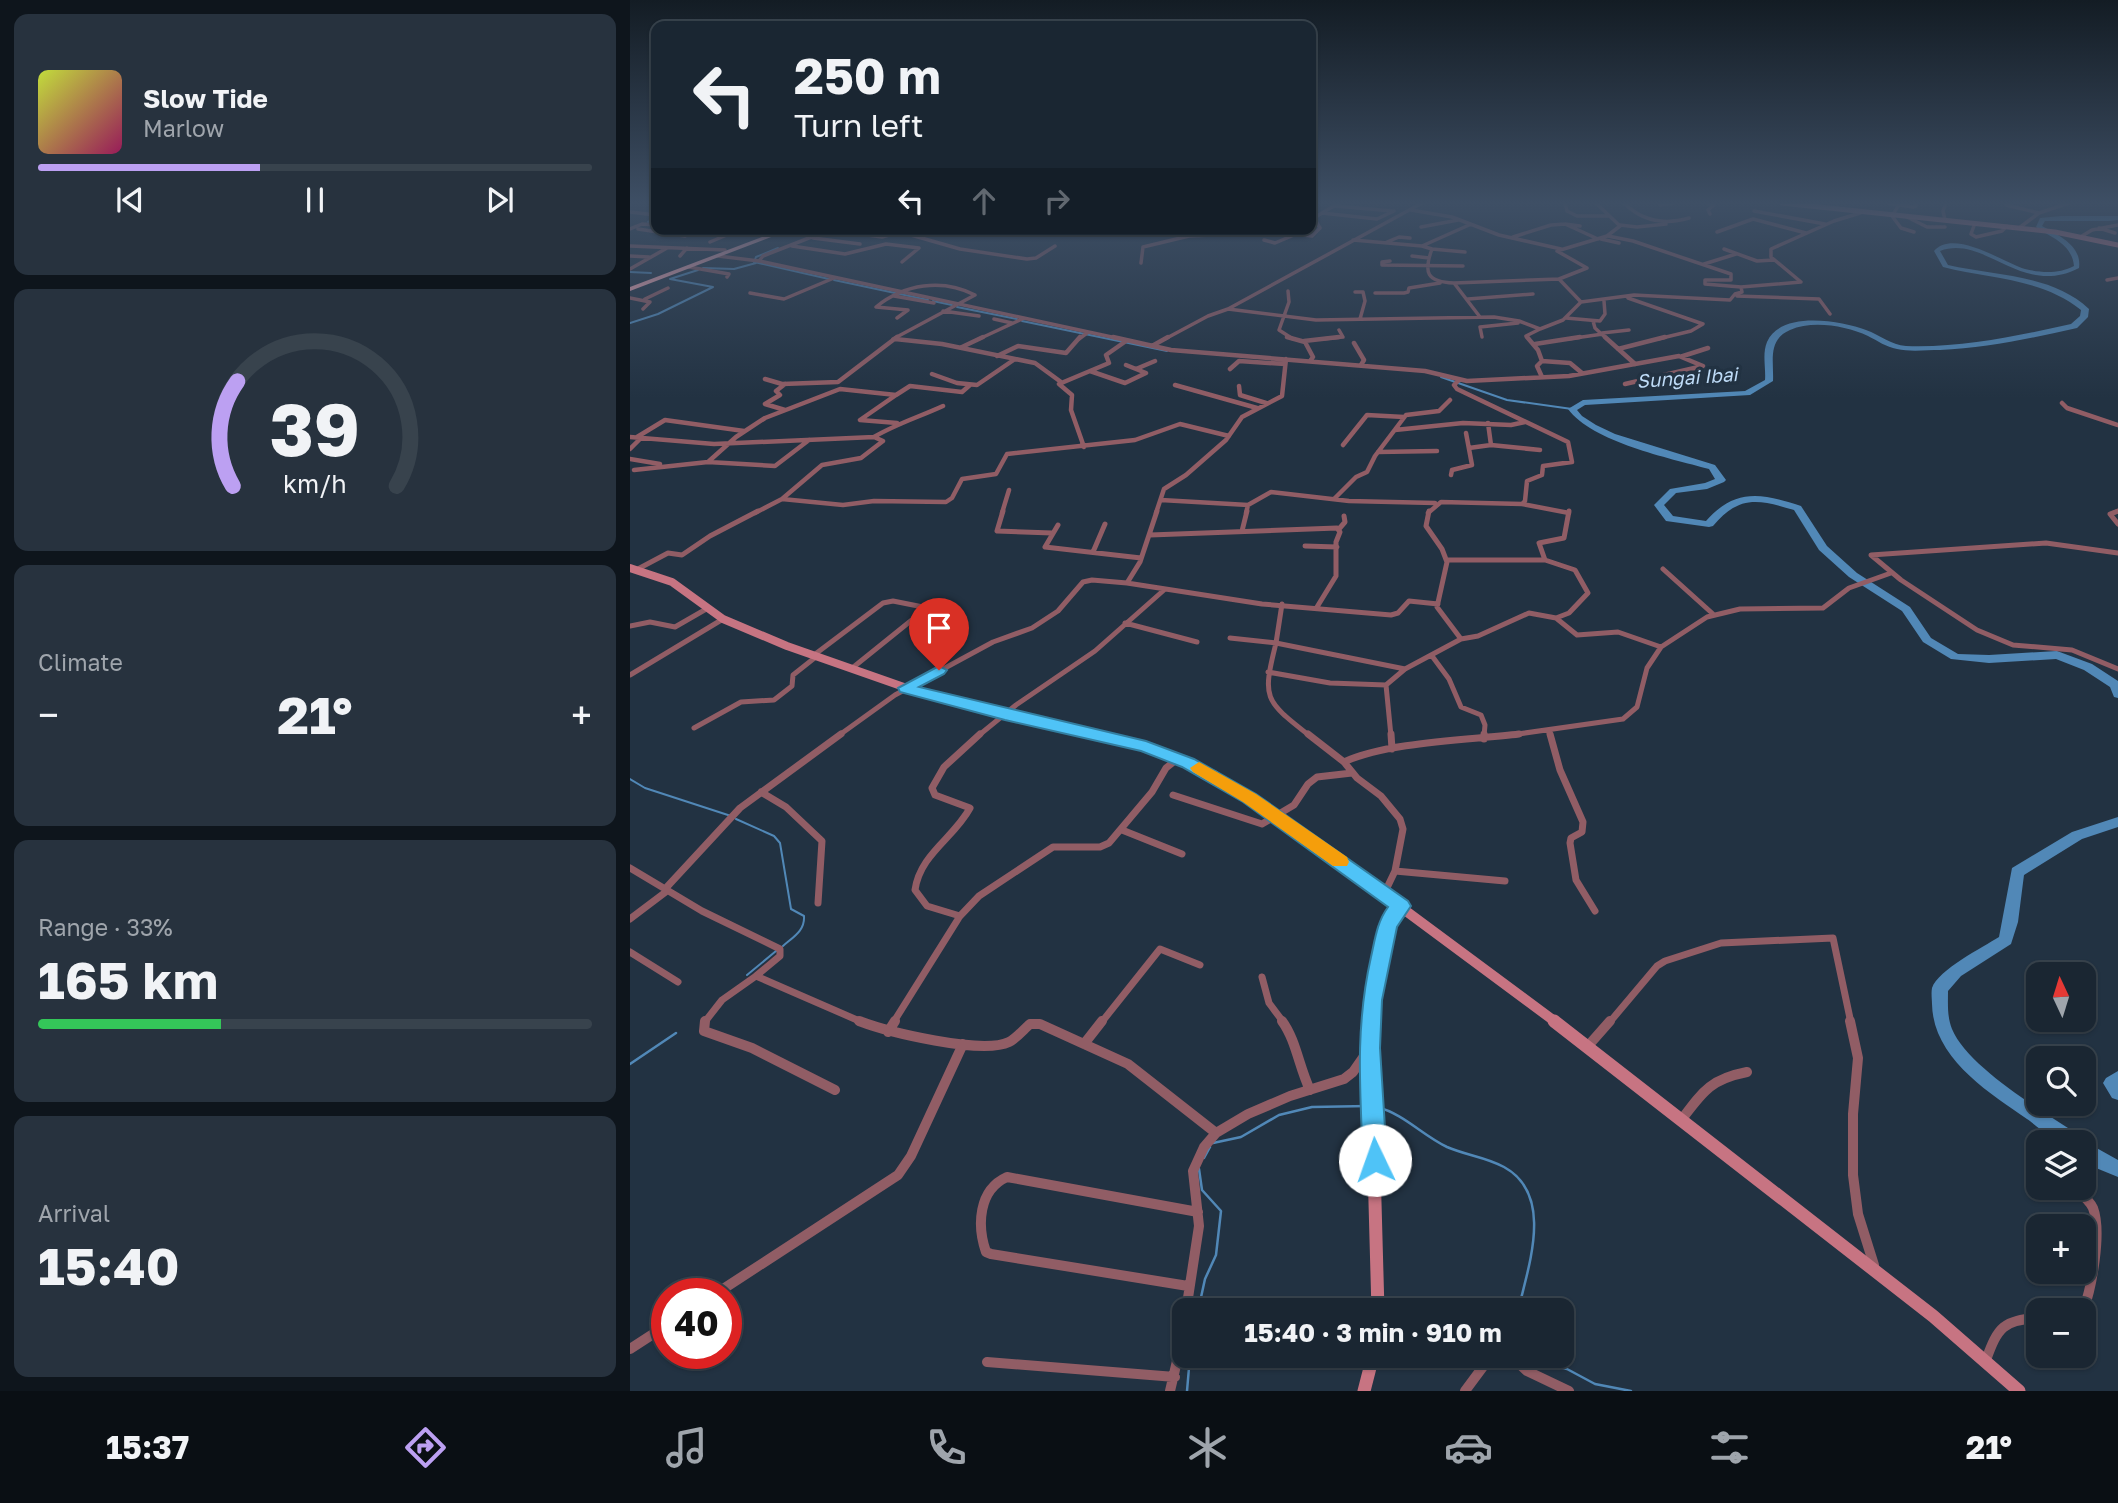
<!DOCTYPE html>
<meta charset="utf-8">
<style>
:root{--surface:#1a2632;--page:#27323e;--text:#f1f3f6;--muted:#9fa5ac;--line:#38434d;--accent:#bca0f2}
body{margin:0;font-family:"Golos Text",sans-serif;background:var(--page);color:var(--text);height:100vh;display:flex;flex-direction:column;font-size:26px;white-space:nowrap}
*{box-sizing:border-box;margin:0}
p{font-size:23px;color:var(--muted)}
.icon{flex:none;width:38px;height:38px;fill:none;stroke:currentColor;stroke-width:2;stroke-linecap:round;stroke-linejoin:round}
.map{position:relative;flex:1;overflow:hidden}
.side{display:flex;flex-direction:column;gap:14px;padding:14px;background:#0e151c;width:630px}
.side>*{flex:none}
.hud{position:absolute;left:21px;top:21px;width:665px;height:214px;border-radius:14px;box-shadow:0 2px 5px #0004,0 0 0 2px var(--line);background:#1a2632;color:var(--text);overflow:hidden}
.needle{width:46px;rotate:356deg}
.buttons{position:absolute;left:1396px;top:962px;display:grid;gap:14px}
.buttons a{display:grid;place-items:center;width:70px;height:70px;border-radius:14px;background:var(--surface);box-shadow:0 2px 5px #0004,0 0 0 2px var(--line);font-size:35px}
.speed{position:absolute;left:21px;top:1278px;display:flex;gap:14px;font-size:35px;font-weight:700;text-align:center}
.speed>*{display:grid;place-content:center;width:91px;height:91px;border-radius:50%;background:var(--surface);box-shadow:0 2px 5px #0004,0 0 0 2px var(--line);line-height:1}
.speed .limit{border:10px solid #d22;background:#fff;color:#111}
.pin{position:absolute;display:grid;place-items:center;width:60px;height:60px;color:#fff;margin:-72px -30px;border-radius:50% 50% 50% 0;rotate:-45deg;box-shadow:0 0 7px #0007}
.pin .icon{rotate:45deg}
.me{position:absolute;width:77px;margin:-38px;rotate:357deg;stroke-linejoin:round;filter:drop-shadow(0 0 5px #0008)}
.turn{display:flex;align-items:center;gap:24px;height:147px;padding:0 28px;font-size:32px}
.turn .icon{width:91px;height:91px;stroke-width:2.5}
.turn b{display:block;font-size:49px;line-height:60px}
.lanes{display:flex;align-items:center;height:66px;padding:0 28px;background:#0003;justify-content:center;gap:35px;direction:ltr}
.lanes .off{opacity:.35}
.big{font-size:52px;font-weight:700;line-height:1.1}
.side .widget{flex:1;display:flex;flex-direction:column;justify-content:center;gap:10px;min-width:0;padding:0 24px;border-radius:14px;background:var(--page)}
.side .dial{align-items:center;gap:0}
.dial svg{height:182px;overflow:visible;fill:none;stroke:var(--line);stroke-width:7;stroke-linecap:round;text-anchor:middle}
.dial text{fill:var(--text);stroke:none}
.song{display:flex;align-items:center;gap:21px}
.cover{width:84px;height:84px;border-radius:10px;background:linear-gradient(135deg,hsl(70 70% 55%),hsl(330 70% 35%))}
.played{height:7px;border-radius:4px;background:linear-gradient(90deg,var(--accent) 40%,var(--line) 40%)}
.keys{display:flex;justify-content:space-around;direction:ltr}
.heat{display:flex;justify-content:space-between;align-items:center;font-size:38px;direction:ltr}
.charge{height:10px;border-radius:5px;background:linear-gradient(90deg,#34c759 33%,var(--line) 0)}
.trip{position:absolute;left:542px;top:1298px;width:402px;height:70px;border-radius:14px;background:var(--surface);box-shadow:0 2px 5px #0004,0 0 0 2px var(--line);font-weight:700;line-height:70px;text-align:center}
.menu{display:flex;height:112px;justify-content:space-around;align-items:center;background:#0a0f14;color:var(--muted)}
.menu .icon{width:49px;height:49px}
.menu .on{color:var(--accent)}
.menu b{font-size:32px;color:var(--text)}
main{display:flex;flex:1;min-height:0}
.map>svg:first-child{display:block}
</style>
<main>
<section class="side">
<div class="widget">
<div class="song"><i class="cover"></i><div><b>Slow Tide</b><p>Marlow</p></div></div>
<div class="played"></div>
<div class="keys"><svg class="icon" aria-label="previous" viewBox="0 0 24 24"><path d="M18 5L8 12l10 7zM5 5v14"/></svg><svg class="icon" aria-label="pause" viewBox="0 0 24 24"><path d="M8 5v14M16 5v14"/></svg><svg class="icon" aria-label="next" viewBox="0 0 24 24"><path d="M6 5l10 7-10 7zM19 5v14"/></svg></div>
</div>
<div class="widget dial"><svg viewBox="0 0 100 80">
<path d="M14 69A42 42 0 1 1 86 69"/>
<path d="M14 69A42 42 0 0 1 16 23" stroke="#bca0f2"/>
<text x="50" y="56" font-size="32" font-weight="700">39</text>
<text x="50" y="72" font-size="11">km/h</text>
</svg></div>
<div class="widget"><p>Climate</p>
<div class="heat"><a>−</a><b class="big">21°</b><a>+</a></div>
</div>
<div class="widget"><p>Range · 33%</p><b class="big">165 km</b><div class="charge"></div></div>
<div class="widget"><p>Arrival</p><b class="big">15:40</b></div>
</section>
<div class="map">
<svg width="1488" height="1391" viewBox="0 0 1488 1391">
<rect width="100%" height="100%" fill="#223242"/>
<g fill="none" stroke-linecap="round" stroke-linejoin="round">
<path stroke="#5188b7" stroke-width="2" d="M18,222L26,218
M148,248L126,257L124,262L199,279
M73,268L104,269L126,263
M0,272L21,273
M204,280L298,300
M303,301L322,305
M327,307L387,319
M392,321L537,351
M0,323L28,314L83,287L40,279L68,270
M811,377L877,400L942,409
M0,779L15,788L101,816
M106,819L144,836L150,843L161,909L174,916C175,931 163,937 153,946
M117,975L146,951"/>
<path stroke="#5188b7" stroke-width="2.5" d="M0,1064L46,1033
M747,1107C774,1114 792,1135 817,1147C835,1155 856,1157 874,1167C925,1195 898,1267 888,1311
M583,1143L611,1137L649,1115L682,1107L738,1106
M574,1158L580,1147
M568,1311L575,1279L586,1255L591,1211L572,1190L569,1169
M900,1356L906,1362L937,1369L965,1384L1001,1391
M557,1391L560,1356"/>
<path fill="#5188b7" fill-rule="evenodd" d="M1431,216H1488V220L1479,221H1415L1412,226C1430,236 1452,246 1449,268C1391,298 1355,234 1310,251L1318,265C1365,276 1422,274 1459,309L1458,317L1447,328C1402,338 1356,348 1310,350C1296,350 1280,352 1267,349C1256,347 1248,341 1238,336C1216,326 1183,320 1160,330C1137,340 1144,361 1143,381L1120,395L955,405L947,410L952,416L966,425L985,434L1085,465L1096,480L1094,482L1077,489L1046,493L1034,505L1043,516L1076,521C1106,487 1133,494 1171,506L1197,546L1227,573L1280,607L1301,638L1328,654L1359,655L1427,651L1462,664L1488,681V698L1484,697L1480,687L1454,670L1426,659L1359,663L1321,659L1293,642L1272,611L1219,577L1189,550L1164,510C1128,499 1109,495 1083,526L1079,527L1036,521L1024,505L1040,489L1075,483L1085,479L1079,469C1039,458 962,442 938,409L953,400L1115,391L1135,380C1136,368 1132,354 1137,342C1151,310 1211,321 1236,330C1250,335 1261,345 1276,346C1332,348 1387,336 1441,324L1450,316L1451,310C1411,278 1360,279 1313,267L1304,251C1324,228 1374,263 1395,269C1411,273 1429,274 1444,266C1442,244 1422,238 1406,227L1410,218Z
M1488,817V827L1452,839L1394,875L1388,922L1381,944L1331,976L1318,991C1318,1003 1317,1017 1322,1029C1338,1068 1417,1114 1452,1137L1454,1141L1488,1160V1177L1466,1168L1454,1159V1143C1448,1143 1439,1144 1433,1143C1423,1141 1406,1125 1397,1119C1358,1092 1303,1058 1302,1004C1302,1000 1301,993 1302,988C1308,970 1353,947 1369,937L1382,868L1442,832Z
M1488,1071V1100L1482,1098L1473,1083L1476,1078Z"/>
<path stroke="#915d65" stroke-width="3.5" d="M709,203L692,213L747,219L764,211
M935,203L937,211L947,216H979
M994,203C1012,221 1035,225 1059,218
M1078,203L1084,205L1078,210L1080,214
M1258,203L1283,207L1286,206L1285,203
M1270,203L1262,216L1271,228L1284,232
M1030,205L1043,203
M1376,205L1409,213
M706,206L762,211
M781,210L822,217L869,235L931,249
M1124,211L1195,224
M0,212L26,215
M1277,217L1297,227H1315
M1315,220L1313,211L1316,203
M1345,223L1341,234L1346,237L1372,231L1377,226
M990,225L1007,227L1036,224
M950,226L935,224L968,239
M791,227L828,220
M1389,228L1409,213L1439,203
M1469,228L1485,233
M0,229L12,224L26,225
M8,229L55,236
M50,229L57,231
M146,229L150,230
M202,229L133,256L129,261L491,339
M201,230L252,237L280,229
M1087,232L1123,219L1176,233
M274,233L330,249L397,259L406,258L425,246
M978,236L1003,241L1101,274V280H1075V284L1111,287
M1452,236L1462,230L1488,225
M883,237L921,225L935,224
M183,238L230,244
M971,239L989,243
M634,240L645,243L664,235
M723,240L792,246L839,225
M80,242L111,229
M757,242L769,237L780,238
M0,246L95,250
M162,246L215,254L256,244L289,248L272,262
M792,246L802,249C793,273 797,282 824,283L850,317
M802,249L835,252
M1094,249L1127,261L1144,260
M0,256L19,257
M50,256L57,248
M88,256L129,261
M782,256L799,258
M760,261L752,262V265L833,266
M511,263L513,247L559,236L605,234L618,229L682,236L690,228L684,218L692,213
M1074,264L1106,254
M59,267L99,274L97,277
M0,269L37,248
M1477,280L1488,278
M824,283L929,279
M658,291L659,302L649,330L663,339
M725,292H733L735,301L730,319
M120,293L154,299L204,278
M745,293H774L778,292L779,288L810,283
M264,296L304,303
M1107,296L1189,299L1200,314
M0,298L20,302L13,309
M998,298L1073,324L1061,331L1028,339
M15,299L38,288
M838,299L903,294
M951,302L1004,295L1100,300L1105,294L1112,292L1111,287L1171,282L1141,257V249L1204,221L1230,213
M598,309L686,320L864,317L889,321L910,329L896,336L899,339
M313,311L349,316
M936,318L970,321L975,314L974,301
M364,319L382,323
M963,321L965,328L977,339
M910,329L933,320L951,302L929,279L957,268L927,251L977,236L990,226L966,203
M972,333L999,330
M852,337L850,327L888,323
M263,339L345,295C312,278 274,284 246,307L278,310L267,318
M349,339L392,319
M449,339L457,333
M535,339L578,316L598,309L792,203
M692,339L713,337L709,330
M938,339L973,334"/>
<path stroke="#915d65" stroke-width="4.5" d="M483,337L541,350L795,371L837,381L939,376L1049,356L1073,366L995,384
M657,337L675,342L683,357L680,361
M897,337L908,350L912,361L907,366L912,377
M975,337L1005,364
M265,339L312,344L405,363L431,382
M674,341L709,337
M724,343L734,360L731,365
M905,344L950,337
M522,346L538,337
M332,347L353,337
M988,349L1035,337
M367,356L388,346L436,353L450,337
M1053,356L1078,348
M912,361L940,363L952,373
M506,369L525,361
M600,369L609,361L655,364
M460,371L495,383L516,373L496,365
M302,374L327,383L347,385L385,359
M135,379L152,384L208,382L267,337
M155,384L146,391L150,395L135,404L155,410
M545,385L627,408
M609,386L610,395L636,403
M266,395L280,386L332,392L340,385
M1432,403L1437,408L1488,425
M765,430L833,423L881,425L895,422
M0,437L84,444L244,437L253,441L231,458L192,465L152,499L125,513
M7,437L35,420L114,431
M244,437C266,424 289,417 313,406
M713,445L737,415L774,417
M861,445L910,450
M454,447L441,410L442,395L429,384L479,363L476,355L496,341
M839,448L861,445L858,423
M0,449L11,438
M748,452L807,451
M0,459L30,464
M78,462L106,437L135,418L210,389L266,395L230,420L267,423
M4,470L78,462L145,466L179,440
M821,475L822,470L842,465L836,433
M152,499L213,505L244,501L316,502L322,498L332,479L366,474L377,454L505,440L550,424L599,436
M704,499L726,477L737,472L745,456L776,415L809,411L820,400
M531,500L618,505L616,513
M892,504L939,513
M618,505L641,492L719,501L805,503
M372,513L379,490
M526,513L534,489L556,475L596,440L612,417L652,396L656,359
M798,513L811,502L892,504L895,501L897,481L912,475L913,466L942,462L938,442L827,389L824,385L829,380
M1483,513L1488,511"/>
<path stroke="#915d65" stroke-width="5" d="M373,511L367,531L422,533
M527,511L510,562L497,583L632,604L761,615L768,613L779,601L808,604
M799,511L796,526L812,549L817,562L807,607L831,639
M1488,511L1480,514L1488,524
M428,525L415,547L511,558
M709,529L715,522L714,516
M612,531L617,511
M520,535L707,528L710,532L706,542V576L687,607
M675,546L707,547
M463,552L475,524
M1488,553L1416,543L1241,555L1271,580L1347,630L1383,645L1442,650L1488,669
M817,560H915
M1033,569L1083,614
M6,570L38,553L52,555L80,536L128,511
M926,618L939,613L958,593L945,570L915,560L909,543L934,538L939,511
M495,623L567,642
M0,626L20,622L45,627L78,608
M600,638L646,643L652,604
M184,655L253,603L263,601L293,607V611L221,669
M802,656L819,679L831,707L851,715L855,725L854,736
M775,669L831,639L848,636L899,613L926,618L947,635L988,632L1031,647
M638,672L700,683L756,685
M0,675L93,619
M64,728L111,702L144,700L162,686L163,675L187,656
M919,731L920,736
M208,736L265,695L363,642L402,628L428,611L453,582L462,580L497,583
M348,736L386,705L465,651L534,590
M680,736C634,700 632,699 646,643L775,669L756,685L761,736
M874,736L993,719L1007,707L1017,668L1031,647L1077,617L1110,609L1193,608L1219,588L1261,573"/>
<path stroke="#915d65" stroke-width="7" d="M678,734L714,762L727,778L751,796L770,819L773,829L765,871L754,894
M761,734L762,749
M920,734L930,770L953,822L952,832L941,838L940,843L946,880L965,911
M854,739V734
M714,762C757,742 839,740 889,734
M131,792L156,807L192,841L188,903
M543,795L632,824L664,805L678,784L687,777L722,773
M492,830L552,854
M0,868L72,911L150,949V956L126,976L234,1023
M765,871L875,881
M35,889L110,808L211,734
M330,916L297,906L285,890C290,854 324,838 340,808L305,795L302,788L314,767L350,734
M0,919L37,891
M0,952L48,982
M632,977L639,1003L654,1023
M74,1023L92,1000L126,976
M263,1023L330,916L349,896L423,847H470L479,843L522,792L536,768L546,760
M471,1023L530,949L570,965
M979,1023L1027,966L1035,961L1091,943L1203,938L1221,1023"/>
<path stroke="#915d65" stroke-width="10" d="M75,1021L74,1031L122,1048L205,1090
M229,1021C258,1032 352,1055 379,1042C387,1038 394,1029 400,1024H410L498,1064L586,1133
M652,1021C666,1040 669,1067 680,1090
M1220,1021L1228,1058L1223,1114V1175L1228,1214L1244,1265
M258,1032L265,1021
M454,1044L472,1021
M958,1046L980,1021
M1052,1119C1073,1091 1081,1079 1117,1072
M1402,1177L1409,1178
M1444,1188C1451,1194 1459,1199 1463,1208C1472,1232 1462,1287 1453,1311
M558,1286L361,1254L356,1252C347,1226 348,1190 377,1177L568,1212
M87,1293L268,1175L281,1156L333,1044
M556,1311L569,1226L563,1171L574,1147L586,1133L618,1114L660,1096L714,1079L723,1072L739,1049
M0,1349L37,1325
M881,1356L897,1371L939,1391
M1356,1360C1368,1327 1373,1320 1409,1318
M357,1362L545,1377
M540,1391L555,1327
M835,1391L861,1356"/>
<path stroke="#c77482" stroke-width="5" d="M1152,203L1425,232L1488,245"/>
<path stroke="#c77482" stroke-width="8" d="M0,568L42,582L93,619L157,646L291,693L471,736"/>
<path stroke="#c77482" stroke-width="10" d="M464,734L516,747L584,775L718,868L927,1023
M740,1023C743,984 744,937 771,906"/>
<path stroke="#c77482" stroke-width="13" d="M740,1021L748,1311
M924,1021L1303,1316L1389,1391
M734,1391L743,1356"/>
<path fill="#f8aab5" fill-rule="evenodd" d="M153,229H162L0,291V287Z"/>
</g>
<linearGradient id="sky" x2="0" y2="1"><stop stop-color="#131c24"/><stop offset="0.51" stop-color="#3e4f65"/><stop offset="1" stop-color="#3e4f65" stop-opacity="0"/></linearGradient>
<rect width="1488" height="398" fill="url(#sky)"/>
<path fill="#4fc3f7" stroke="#337fa1" stroke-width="2" d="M309,666L317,670L314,674L289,687L516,741L564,759L626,794L778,901L781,906L767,927L752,1000L750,1048L757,1160L753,1168L745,1171L737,1168L733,1160C730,1088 725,1028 741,957C745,939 747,922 758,907L613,802L552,767L511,751L375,720L270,692L268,688Z"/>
<path fill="#f59e0b" d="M569,762L626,794L717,857L719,862L717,866H703L613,802L563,772L560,768Z"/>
<g text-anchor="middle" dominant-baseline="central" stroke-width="7" stroke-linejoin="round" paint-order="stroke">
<g font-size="19" font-style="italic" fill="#bedbf7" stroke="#223242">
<text transform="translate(1057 377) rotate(-4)">Sungai Ibai</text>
</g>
</g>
</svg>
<div class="buttons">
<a><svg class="needle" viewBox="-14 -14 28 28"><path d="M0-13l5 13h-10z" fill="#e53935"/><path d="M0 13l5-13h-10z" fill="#9fa5ac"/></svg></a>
<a><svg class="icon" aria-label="search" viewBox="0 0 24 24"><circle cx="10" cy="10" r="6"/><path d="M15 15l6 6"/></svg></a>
<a><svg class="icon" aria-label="layers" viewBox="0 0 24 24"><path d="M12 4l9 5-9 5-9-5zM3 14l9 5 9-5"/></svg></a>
<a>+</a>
<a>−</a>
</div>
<div class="speed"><div class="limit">40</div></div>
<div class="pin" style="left:309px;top:670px;background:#d93025"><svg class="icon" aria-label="arrive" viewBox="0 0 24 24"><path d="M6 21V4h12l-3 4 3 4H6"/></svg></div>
<svg class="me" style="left:745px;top:1160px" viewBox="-20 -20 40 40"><circle r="19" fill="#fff"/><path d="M0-13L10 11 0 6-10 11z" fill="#4fc3f7"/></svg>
<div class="trip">15:40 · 3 min · 910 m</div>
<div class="hud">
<div class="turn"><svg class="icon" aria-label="left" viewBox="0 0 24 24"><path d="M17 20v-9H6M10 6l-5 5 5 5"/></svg><div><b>250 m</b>Turn left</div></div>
<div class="lanes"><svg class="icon" aria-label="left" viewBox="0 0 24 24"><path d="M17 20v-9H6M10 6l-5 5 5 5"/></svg><svg class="icon off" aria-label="ahead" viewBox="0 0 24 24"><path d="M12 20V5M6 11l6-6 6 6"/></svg><svg class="icon off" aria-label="right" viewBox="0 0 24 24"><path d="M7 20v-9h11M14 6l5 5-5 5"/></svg></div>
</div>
</div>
</main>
<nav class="menu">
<b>15:37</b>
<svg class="icon on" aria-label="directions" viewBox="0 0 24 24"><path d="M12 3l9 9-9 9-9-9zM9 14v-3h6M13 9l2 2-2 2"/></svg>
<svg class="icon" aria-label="music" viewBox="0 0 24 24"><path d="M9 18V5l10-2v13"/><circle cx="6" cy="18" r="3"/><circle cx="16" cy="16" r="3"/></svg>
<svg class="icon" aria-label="phone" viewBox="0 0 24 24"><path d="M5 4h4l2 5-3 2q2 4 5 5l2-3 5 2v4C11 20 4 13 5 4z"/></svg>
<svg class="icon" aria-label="climate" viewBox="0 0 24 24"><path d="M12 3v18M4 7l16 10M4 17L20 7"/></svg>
<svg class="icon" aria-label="car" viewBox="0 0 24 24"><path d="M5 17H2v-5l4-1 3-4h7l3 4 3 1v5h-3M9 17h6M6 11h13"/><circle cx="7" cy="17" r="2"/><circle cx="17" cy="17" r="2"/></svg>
<svg class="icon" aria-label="filters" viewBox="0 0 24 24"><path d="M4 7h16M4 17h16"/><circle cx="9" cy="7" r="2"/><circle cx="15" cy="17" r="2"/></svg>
<b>21°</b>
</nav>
